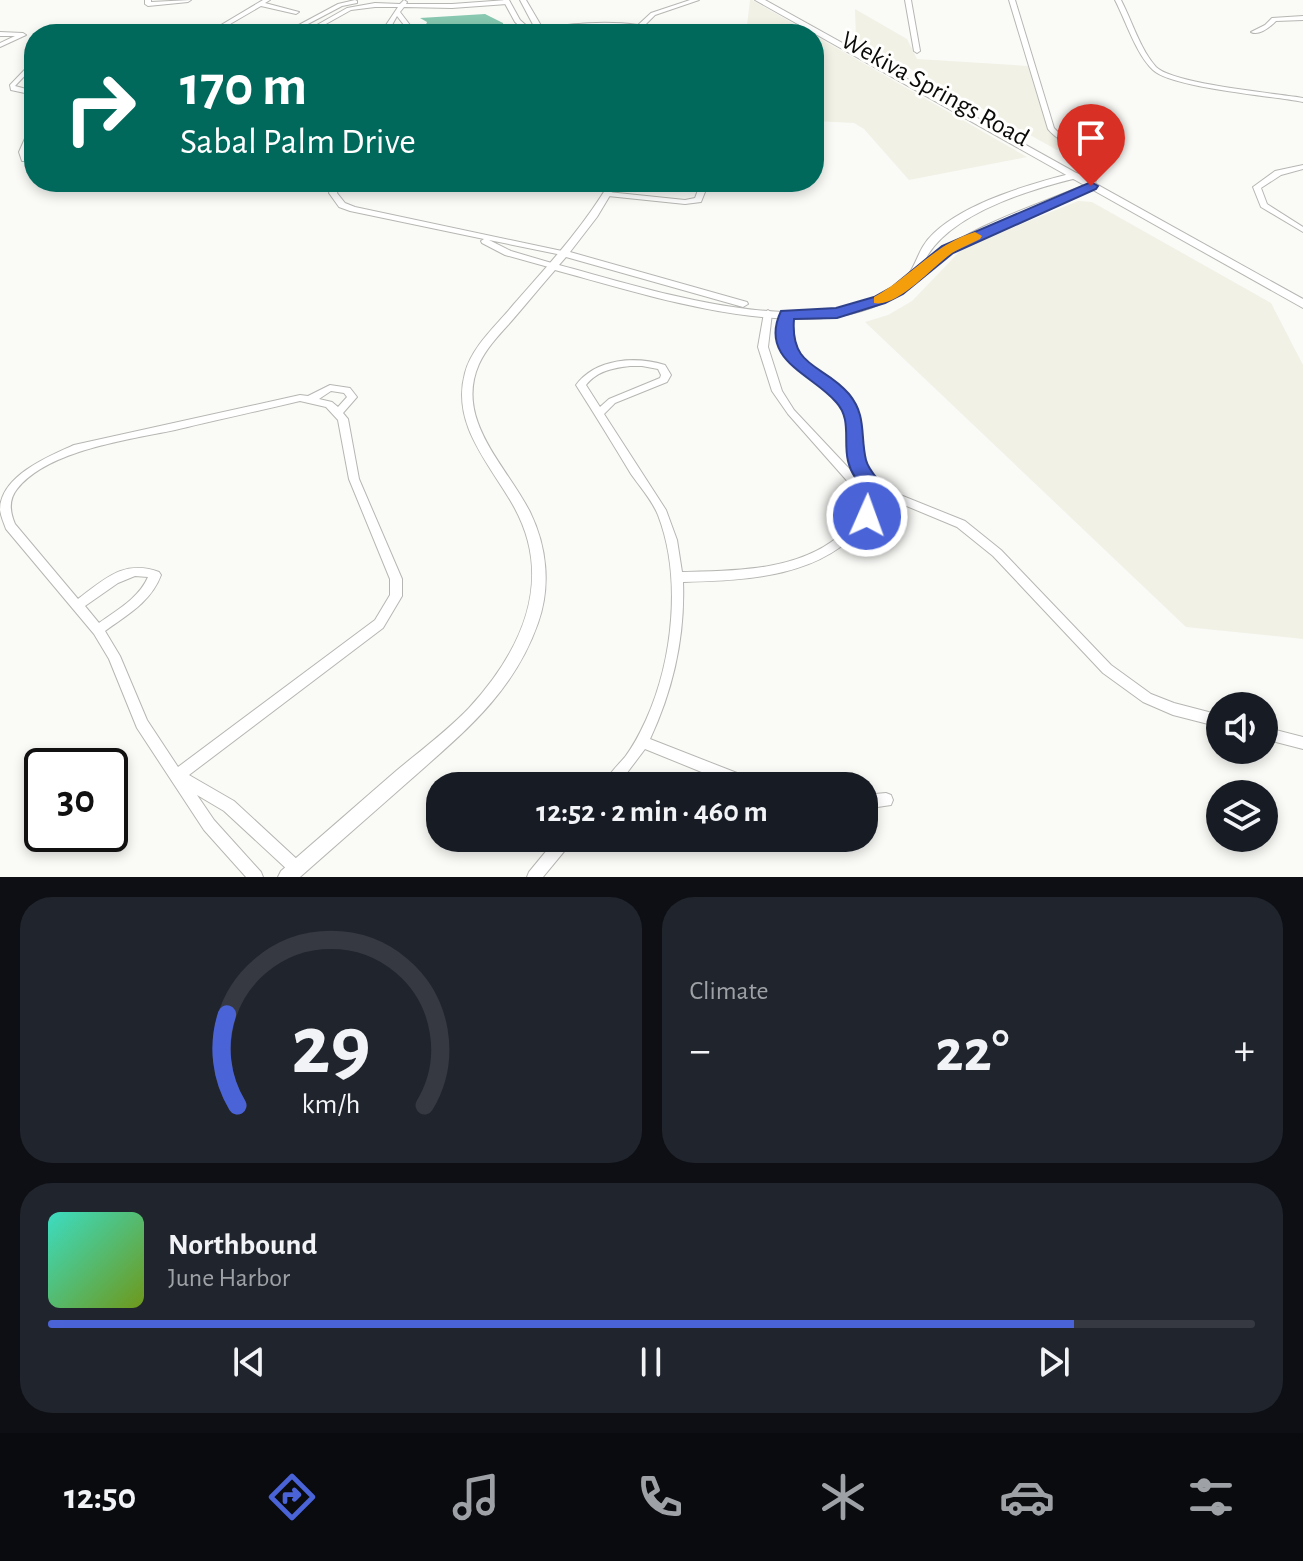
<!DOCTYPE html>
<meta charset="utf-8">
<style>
:root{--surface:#171b24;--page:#20242c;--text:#f1f3f6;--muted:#9ea1a6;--line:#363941;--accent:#4a64d8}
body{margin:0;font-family:"Alegreya Sans",sans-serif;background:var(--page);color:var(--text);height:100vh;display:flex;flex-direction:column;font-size:30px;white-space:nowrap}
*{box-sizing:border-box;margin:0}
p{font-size:26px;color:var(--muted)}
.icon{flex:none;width:44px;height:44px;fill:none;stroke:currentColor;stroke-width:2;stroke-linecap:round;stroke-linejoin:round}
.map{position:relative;height:877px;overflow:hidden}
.details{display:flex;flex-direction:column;gap:20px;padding:20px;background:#0d0f14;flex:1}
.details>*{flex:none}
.guide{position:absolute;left:24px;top:24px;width:800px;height:168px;border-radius:32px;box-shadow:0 4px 12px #0003;background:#00695c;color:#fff;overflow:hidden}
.tools{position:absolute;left:1206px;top:692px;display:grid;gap:16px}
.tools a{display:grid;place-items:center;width:72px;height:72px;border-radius:50%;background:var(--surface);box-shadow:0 4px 12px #0003;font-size:40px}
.speed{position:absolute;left:24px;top:748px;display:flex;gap:16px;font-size:40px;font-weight:700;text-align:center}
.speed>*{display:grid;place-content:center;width:104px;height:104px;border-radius:50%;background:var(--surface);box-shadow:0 4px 12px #0003;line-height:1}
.speed .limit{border:4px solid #111;border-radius:12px;background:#fff;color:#111}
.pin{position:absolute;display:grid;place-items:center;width:68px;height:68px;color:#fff;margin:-82px -34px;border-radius:50% 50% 50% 0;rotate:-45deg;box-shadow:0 0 8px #0007}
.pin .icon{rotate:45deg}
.me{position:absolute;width:88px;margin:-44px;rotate:2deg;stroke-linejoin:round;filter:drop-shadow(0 0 6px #0008)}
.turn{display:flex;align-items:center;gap:28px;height:168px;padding:0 24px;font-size:36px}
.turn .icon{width:104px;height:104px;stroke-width:2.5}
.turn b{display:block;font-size:56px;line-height:68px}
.big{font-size:60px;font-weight:700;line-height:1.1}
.details .tile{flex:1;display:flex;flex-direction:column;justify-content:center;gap:12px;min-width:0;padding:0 28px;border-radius:32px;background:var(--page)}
.details .dial{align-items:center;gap:0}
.dial svg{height:208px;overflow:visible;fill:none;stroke:var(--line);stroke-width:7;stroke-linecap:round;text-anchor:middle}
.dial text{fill:var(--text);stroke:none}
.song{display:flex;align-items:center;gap:24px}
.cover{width:96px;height:96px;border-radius:12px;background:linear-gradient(135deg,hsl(170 70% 55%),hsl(80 70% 35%))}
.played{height:8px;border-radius:4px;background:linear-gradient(90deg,var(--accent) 85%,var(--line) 85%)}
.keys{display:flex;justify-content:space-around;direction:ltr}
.heat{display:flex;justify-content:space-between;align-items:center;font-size:44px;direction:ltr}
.details .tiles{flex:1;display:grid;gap:20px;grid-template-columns:1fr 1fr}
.tile:last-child{grid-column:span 2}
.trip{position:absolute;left:426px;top:772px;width:452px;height:80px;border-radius:32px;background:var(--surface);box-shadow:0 4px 12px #0003;font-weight:700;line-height:80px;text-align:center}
.dock{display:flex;height:128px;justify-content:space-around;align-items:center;background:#090b0e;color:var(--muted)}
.dock .icon{width:56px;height:56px}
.dock .active{color:var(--accent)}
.dock b{font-size:36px;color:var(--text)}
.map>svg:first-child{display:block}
</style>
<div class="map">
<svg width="1303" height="877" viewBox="0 0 1303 877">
<rect width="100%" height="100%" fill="#fafaf7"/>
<path fill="#f2f1e6" d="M750,0H752L812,34H746Z
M855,9L907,39L917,59L1028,66L1047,128L1065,149L1057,150L856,39Z
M814,35L1027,157L909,180L864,129L854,123L814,121Z
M1078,201L1092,202L1271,303L1303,365V639L1186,627L865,322L888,315L912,301L963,248Z"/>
<path fill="#88c8b0" d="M485,14L503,23L504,29L442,26L432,31L424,30L427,22L420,18Z"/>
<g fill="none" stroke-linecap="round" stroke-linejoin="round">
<defs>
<path id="minor" d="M145,0H151V2L191,0L188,2L148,6L145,4Z
M263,0H270L265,3L299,12L296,14L261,6L213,34H206Z
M355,0L357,1V3L342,6L289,34H282L338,4Z
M404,0L407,2L406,4H452L507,0L510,2L507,4L452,8L404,7L400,12L413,29L412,34H406L407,29L397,16L392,25L397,34H391L386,25L398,7H375L351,10L308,34H301L347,8L375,3L400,4Z
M690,0H699L655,15L644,26L668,34H659L643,30L641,34H635L637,29C604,24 572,27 539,32L536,30L539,28C572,24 605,20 638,25L651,13Z
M905,0H911L920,51L917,53L914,51Z
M1009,0H1015L1054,128C1069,144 1091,149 1101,169L1096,180H1090L1089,178L1093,169C1084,150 1061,145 1048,129Z
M1115,0H1121C1132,21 1140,49 1156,67C1173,84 1274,93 1303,98V102C1273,96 1172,88 1153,70C1136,54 1126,21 1115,0Z
M1303,16V20L1276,21C1270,27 1259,36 1251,32L1265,25L1272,18Z
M0,32L23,33L26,35L0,47V43L15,36H0Z
M34,60V66L15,86L34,91V95L11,90L10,85Z
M34,123V133L27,152L28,157H34V161H22L19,152L31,125Z
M1303,165V169L1281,175L1261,188L1267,204L1303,227V232L1261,207L1253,187L1275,171Z
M333,182H341L337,193L345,203L355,207L562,251L566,253L562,255L489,240L511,251L555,264V268H552L505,255L482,243L481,241L484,239L350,211L339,207L329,193Z
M701,182H709L701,202L685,204L608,196L604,194L608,192L685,200L695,198Z
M768,310L772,313L768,347L782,391L794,410L857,477L863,480C848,455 858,430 845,409C829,381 791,377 783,343C781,334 781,323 783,313L786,312L790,315L791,337L794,352L799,360L840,390L853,405L861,425L865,463L878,486L965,521L1001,550L1111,665L1151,694L1174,703L1220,715V727L1173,715L1143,702L1103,673L993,556L957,527L880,495C875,504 871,515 865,523C823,578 746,580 683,582C685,636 673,690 650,739L737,773L768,781L770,786H736L645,749L617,786H602C608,775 617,766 625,757C634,745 640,733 646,720C673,660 682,577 658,515C652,500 640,487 631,474C613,444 595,415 576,385C596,358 636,356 665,365L671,375L667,382L615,403L604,414L666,510L677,540L682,572C734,571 796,571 838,537C853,525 862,508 871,492L849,483L788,414L772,391L758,347L764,313ZM630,366H642L658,369L661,375L660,378L609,399L600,407L586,385C597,371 613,368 630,366Z
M330,385L350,388L357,397L343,413L348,419L359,479L402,579V596L383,628L189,775L234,801L300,862L302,867L300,872L295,874L290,872L224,811L197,795L214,820L261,872L263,877H246L204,830L137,728L109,659L94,634L6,529C4,523 1,517 0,510C0,476 49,456 74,445L300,395L308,396ZM331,391L344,393L347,397L338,407L332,402L319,399ZM300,401L326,407L338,420L349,479L390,579V595L375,620L178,767L147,720L120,656L105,631C127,615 151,602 161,575L159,572C124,559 105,579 78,599L15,524C10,512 8,500 17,489C48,450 128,440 175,430C216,420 258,411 300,401ZM135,576L148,577C139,598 117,610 99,623L85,606L118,583Z
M1264,727L1303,737V749L1264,739Z
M886,793L891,795L893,800L891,805L864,809V795Z
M557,838H573L571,843L543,877H527L529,872Z"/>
<path id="tertiary" d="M503,0H509L520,20L536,34H528L515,22Z
M520,0H526L546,34H538Z
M1073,173L1096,176L1095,186C1083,195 1066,199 1051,205C1024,215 998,226 973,239C938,257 913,289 878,305C791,343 643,294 555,270C539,288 524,307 508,325C497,337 486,349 479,364C454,420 507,466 530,512C547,547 551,586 538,623C513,694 463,733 409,781C373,813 336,845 300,877H278L281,871C319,838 357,805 396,771C420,751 447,731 469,708C522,650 555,579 513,505C489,463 451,424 465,373C472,346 497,325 514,304C549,264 582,229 610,182H618L597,217L570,252L747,302L748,304L743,307L566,257L559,265C650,289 812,345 895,286C900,282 906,279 909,274C919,258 919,247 934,233C967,202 1030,184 1073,173ZM1073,179L1088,180L1087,184C1030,208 971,225 923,264C944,216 1025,191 1073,179Z"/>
<path id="secondary" d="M755,0H765L1303,299V308Z"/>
</defs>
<use href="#minor" stroke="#b6b6b3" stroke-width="2"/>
<use href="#tertiary" stroke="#b6b6b3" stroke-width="2"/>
<use href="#secondary" stroke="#b6b6b3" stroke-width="2"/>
<use href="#minor" fill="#fff" fill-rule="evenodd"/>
<use href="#tertiary" fill="#fff" fill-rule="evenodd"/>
<use href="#secondary" fill="#fff" fill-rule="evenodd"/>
</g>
<path fill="#4a64d8" stroke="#30418c" stroke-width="2" d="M1091,182L1098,186L1096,189L953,253L903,294L885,303L837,318L794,319C790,369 824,364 849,394C867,416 860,435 866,460C869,472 880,480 886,491L874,522H860L857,516L867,492C858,482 851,474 848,461C843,441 852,419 836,402C812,374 758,360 781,311L836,308L874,297L892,287L942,246Z"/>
<path fill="#f59e0b" d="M975,232L982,236L980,239C971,244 960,248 952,253C933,266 898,308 874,303V297C909,278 936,243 975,232Z"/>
<g text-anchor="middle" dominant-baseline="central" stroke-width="6" stroke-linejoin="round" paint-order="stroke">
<g font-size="26" fill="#0b0b0a" stroke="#fffffe">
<text transform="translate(935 89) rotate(29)">Wekiva Springs Road</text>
</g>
</g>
</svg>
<div class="tools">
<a><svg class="icon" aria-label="sound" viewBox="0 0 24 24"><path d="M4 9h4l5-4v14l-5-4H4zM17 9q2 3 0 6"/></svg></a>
<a><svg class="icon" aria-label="layers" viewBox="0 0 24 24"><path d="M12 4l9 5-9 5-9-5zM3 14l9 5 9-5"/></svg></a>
</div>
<div class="speed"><div class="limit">30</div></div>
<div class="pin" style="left:1091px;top:186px;background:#d93025"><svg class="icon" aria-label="arrive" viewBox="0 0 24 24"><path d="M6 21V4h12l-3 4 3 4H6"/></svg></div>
<svg class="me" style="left:867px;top:516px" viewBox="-20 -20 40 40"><circle r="17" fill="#4a64d8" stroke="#fff" stroke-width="3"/><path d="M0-11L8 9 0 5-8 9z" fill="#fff"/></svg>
<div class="trip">12:52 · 2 min · 460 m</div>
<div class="guide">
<div class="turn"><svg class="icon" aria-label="right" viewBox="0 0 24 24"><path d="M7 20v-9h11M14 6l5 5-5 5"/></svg><div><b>170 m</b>Sabal Palm Drive</div></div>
</div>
</div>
<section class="details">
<div class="tiles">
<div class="tile dial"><svg viewBox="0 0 100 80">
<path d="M14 69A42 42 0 1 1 86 69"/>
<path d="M14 69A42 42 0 0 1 10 34" stroke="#4a64d8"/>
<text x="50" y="56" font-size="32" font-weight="700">29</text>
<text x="50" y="72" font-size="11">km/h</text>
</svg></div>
<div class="tile"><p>Climate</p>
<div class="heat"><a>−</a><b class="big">22°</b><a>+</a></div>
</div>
<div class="tile">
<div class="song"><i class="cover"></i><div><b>Northbound</b><p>June Harbor</p></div></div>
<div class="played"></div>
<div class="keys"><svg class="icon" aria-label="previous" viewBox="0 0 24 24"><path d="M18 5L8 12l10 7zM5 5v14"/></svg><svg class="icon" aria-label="pause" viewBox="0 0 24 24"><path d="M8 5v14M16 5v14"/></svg><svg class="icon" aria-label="next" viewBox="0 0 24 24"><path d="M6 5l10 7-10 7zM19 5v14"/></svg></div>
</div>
</div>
</section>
<nav class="dock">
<b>12:50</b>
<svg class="icon active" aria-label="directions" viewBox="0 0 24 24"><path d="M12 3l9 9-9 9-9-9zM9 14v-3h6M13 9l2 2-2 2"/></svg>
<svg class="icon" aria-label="music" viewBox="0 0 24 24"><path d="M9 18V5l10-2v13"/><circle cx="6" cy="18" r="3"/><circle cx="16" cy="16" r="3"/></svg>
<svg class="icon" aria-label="phone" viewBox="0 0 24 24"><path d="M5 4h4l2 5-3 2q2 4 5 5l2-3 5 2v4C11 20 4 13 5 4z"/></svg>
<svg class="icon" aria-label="climate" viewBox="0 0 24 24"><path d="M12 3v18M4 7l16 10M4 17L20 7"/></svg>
<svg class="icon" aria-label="car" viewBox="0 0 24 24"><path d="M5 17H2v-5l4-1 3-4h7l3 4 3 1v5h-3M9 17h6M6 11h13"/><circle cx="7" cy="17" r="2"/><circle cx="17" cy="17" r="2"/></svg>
<svg class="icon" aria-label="filters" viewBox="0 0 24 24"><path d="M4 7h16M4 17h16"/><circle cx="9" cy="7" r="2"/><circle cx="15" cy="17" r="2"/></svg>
</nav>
